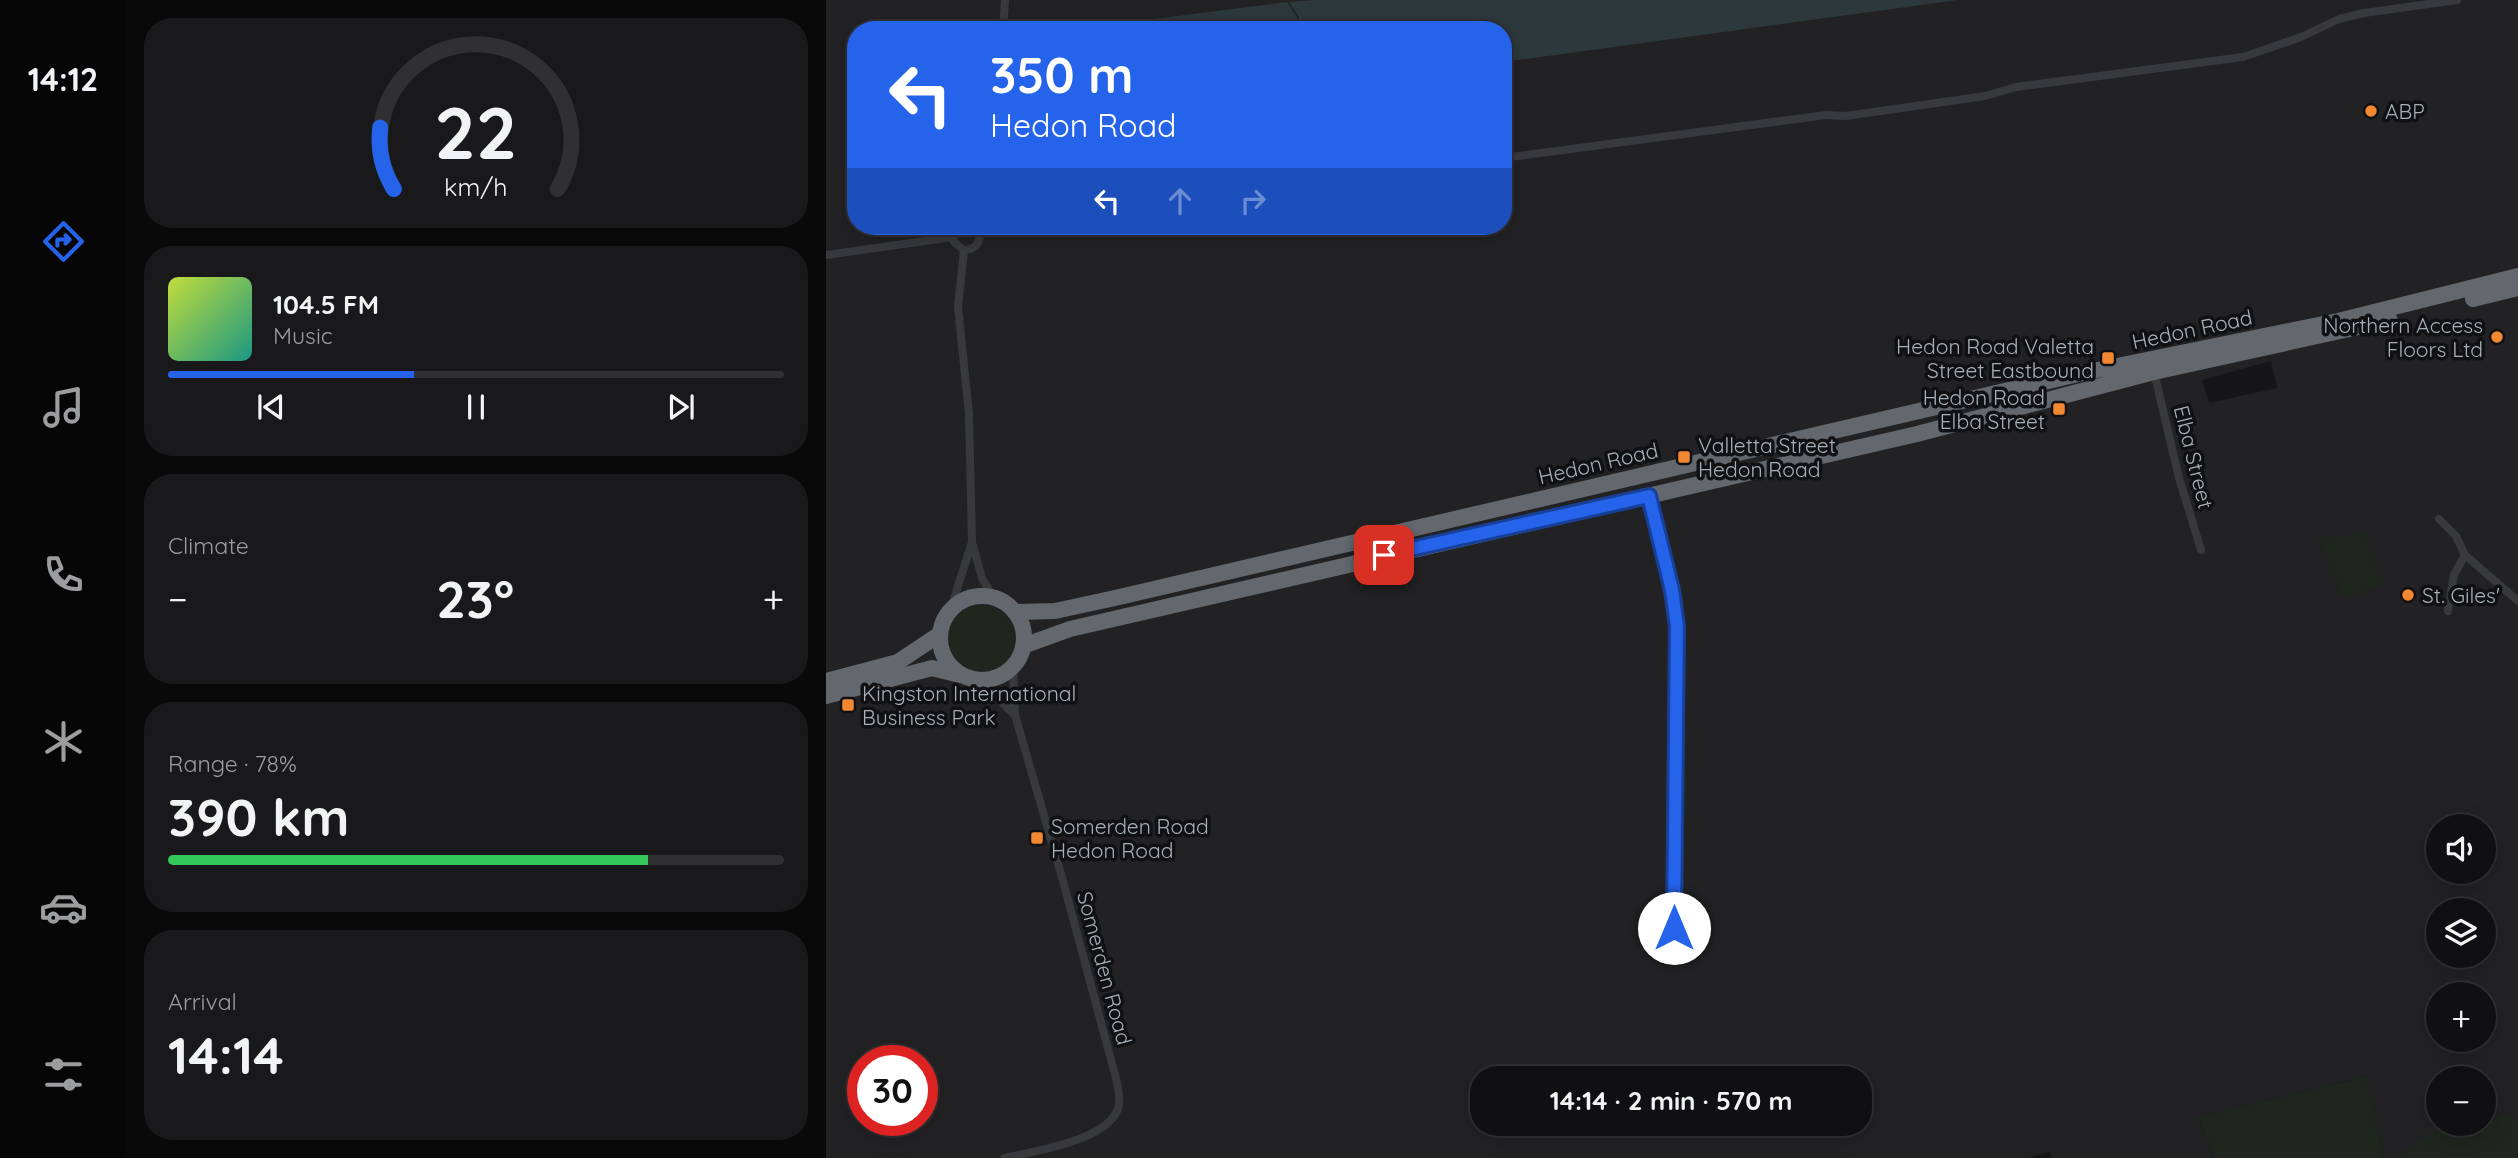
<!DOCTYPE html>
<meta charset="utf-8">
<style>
:root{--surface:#101012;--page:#19191b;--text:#f1f3f6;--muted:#9c9d9f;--line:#303032;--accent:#2563eb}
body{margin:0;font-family:Quicksand,sans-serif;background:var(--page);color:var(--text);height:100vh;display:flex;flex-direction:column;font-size:26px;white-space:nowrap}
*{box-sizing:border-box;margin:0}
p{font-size:23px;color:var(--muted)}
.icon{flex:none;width:38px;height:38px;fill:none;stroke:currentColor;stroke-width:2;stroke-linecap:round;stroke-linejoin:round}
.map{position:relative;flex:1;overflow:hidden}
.panel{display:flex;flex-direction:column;gap:18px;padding:18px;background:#09090a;width:700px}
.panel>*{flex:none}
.banner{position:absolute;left:21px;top:21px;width:665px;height:214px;border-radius:28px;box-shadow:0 4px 18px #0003,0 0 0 2px var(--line);background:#2563eb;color:#fff;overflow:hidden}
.buttons{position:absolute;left:1600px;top:814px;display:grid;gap:14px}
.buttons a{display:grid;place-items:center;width:70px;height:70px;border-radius:50%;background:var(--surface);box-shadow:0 4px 18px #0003,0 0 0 2px var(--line);font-size:35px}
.speed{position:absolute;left:21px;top:1045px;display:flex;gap:14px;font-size:35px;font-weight:700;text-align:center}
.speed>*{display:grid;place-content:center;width:91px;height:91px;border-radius:50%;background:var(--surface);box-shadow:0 4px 18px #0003,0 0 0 2px var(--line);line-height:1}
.speed .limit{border:10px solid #d22;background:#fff;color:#111}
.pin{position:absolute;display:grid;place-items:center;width:60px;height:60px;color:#fff;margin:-30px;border-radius:14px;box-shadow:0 4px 10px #0006}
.me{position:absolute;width:77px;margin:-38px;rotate:0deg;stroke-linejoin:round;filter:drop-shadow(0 0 5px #0008)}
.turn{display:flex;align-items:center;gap:24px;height:147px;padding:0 28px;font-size:32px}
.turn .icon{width:91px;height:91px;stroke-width:2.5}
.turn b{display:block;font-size:49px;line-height:60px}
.lanes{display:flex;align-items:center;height:66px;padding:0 28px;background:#0003;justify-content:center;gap:35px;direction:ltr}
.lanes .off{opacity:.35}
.big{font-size:52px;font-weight:800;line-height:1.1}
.panel .widget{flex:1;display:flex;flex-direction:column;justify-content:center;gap:10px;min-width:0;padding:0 24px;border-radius:28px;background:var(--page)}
.panel .dial{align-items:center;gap:0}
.dial svg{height:182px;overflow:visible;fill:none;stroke:var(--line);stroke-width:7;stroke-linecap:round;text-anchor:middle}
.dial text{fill:var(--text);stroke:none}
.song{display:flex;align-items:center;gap:21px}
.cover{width:84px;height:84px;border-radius:10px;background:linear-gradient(135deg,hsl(70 70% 55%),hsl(170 70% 35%))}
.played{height:7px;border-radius:4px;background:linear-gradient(90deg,var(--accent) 40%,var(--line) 40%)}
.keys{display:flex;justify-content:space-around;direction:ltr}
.heat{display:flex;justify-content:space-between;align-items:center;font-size:38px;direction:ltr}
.charge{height:10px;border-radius:5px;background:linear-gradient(90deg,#34c759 78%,var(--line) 0)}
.trip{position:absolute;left:644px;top:1066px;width:402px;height:70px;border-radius:28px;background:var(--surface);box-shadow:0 4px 18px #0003,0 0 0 2px var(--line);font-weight:800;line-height:70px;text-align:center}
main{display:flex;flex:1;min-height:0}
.tabs{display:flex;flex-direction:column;width:126px;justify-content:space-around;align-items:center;background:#060607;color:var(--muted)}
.tabs .icon{width:49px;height:49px}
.tabs .selected{color:var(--accent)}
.tabs b{font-size:32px;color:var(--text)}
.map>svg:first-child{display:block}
</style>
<main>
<nav class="tabs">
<b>14:12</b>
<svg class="icon selected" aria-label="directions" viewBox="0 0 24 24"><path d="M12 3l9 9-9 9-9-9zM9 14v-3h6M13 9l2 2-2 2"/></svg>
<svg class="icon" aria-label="music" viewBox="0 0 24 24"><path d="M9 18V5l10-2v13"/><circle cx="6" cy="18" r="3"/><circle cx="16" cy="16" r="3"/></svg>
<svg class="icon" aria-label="phone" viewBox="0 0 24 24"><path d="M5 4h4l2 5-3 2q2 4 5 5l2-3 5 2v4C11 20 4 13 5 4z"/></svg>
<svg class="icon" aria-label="climate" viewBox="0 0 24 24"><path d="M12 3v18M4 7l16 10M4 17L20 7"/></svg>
<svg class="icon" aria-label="car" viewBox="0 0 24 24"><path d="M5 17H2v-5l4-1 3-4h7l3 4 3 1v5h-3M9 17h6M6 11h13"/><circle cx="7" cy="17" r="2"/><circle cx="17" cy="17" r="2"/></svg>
<svg class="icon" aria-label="filters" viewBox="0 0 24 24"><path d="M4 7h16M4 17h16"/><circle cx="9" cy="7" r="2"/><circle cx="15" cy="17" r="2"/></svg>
</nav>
<section class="panel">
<div class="widget dial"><svg viewBox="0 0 100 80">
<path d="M14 69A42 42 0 1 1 86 69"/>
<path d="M14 69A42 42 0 0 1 8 42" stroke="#2563eb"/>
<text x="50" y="56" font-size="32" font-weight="700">22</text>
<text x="50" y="72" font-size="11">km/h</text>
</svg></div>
<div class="widget">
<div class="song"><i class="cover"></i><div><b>104.5 FM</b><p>Music</p></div></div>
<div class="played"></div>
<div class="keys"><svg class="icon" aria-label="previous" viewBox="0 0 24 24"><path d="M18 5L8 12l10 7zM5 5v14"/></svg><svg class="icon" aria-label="pause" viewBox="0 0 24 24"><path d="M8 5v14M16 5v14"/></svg><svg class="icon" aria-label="next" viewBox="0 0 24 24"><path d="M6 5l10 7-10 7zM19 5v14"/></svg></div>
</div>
<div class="widget"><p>Climate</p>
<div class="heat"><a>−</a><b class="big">23°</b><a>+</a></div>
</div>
<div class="widget"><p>Range · 78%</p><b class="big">390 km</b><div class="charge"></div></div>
<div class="widget"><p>Arrival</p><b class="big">14:14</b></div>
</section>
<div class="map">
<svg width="1692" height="1158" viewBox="0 0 1692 1158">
<rect width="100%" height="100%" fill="#161618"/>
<path fill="#222225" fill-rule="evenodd" d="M0,0H1692V1158H1558L1539,1076L1372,1117L1388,1158H1226L1224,1152L1201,1158H0ZM30,30H677V226H30ZM1445,361L1451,388L1383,403L1376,380ZM1612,826H1657V872H1612ZM1612,910H1657V956H1612ZM1612,994H1657V1040H1612ZM37,1060H96V1120H37ZM656,1078H1034V1124H656ZM1612,1078H1657V1124H1612Z"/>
<path fill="#1e261e" d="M1538,533L1556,585L1518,599L1493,538Z
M121 639a34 34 0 1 1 68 0a34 34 0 1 1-68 0Z
M1540,1076L1558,1158H1388L1372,1117Z
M1683,1115L1692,1120V1158H1573L1604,1132L1643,1124H1657V1120Z"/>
<path fill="#2c383c" d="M490,0H1132L677,62V30H469L473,17L463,2Z
M461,2L471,17L467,30H265L273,26Z"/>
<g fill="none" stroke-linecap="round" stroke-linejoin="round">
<path stroke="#37393d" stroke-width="8" d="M177,30L179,0
M677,158L1000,115L1020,116L1159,96L1190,87L1417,57L1475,37L1513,19L1538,13L1631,0
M132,226L127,233L128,242L138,250C148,250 154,244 154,234L149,226
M154,234L212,226
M138,250L132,307L143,414L146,542L156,578L168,598
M0,255L127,237
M1328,372L1353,478L1375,550
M823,496L846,590L851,626L848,932
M1613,519L1630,536L1639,555
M124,611L146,542
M1622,611L1628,575L1639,555L1692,601
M153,681L189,715
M179,1158C209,1151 280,1141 292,1109C295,1102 292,1089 291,1082L237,881L189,715L187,667"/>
<path stroke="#63686e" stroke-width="16" d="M1647,299L1692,288
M114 638a42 42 0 1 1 84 0a42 42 0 1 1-84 0Z
M189,612L229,611L289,598L1252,374L1512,321L1692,276
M197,646L244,629L1091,434L1328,372L1564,320
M0,681L72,662L114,634
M0,696L106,668L134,675"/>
</g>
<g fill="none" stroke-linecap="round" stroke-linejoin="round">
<defs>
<path id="route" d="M558,555L823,496L846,590L851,626L848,928"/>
</defs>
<use href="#route" stroke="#184099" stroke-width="18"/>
<use href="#route" stroke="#2563eb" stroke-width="12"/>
</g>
<g fill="#f48731" stroke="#111113" stroke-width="2.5">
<circle cx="1545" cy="111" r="7"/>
<circle cx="1671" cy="337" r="7"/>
<rect x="1275" y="351" width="14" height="14" rx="3.5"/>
<rect x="1226" y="402" width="14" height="14" rx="3.5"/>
<rect x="851" y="450" width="14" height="14" rx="3.5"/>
<circle cx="1582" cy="595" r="7"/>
<rect x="15" y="698" width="14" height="14" rx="3.5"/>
<rect x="204" y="831" width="14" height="14" rx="3.5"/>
</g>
<g text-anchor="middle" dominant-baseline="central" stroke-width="7" stroke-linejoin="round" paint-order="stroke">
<g font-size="21" fill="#a7b0b8" stroke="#111113" text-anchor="start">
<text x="1559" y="111">ABP</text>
<text x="1657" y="325" text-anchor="end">Northern Access<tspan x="1657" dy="24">Floors Ltd</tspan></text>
<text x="1268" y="346" text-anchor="end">Hedon Road Valetta<tspan x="1268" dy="24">Street Eastbound</tspan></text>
<text x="1219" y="397" text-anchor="end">Hedon Road<tspan x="1219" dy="24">Elba Street</tspan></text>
<text x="872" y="445">Valletta Street<tspan x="872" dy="24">Hedon Road</tspan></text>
<text x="1596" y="595">St. Giles'</text>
<text x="36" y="693">Kingston International<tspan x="36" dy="24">Business Park</tspan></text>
<text x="225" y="826">Somerden Road<tspan x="225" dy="24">Hedon Road</tspan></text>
</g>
<g font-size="21" fill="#a7b0b8" stroke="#111113">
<text transform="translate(1366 329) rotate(-12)">Hedon Road</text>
<text transform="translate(1368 457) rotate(76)">Elba Street</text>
<text transform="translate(772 463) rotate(-13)">Hedon Road</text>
<text transform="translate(279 968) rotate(75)">Somerden Road</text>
</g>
</g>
</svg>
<div class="buttons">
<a><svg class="icon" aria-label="sound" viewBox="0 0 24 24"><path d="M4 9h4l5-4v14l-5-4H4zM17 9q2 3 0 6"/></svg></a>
<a><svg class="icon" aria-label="layers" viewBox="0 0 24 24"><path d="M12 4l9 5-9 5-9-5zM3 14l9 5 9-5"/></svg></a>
<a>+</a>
<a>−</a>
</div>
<div class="speed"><div class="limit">30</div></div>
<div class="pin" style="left:558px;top:555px;background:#d93025"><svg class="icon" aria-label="arrive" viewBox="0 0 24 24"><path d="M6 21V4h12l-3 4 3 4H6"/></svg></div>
<svg class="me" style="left:848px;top:928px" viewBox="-20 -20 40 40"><circle r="19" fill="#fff"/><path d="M0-13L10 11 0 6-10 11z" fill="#2563eb"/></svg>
<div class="trip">14:14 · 2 min · 570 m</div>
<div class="banner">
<div class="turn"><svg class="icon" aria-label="left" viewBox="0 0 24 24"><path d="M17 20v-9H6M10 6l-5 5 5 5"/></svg><div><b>350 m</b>Hedon Road</div></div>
<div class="lanes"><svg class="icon" aria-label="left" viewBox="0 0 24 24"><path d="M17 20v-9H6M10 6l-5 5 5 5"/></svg><svg class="icon off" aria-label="ahead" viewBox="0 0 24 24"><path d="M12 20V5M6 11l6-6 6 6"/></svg><svg class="icon off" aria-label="right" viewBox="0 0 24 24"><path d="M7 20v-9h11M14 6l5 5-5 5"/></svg></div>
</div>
</div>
</main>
